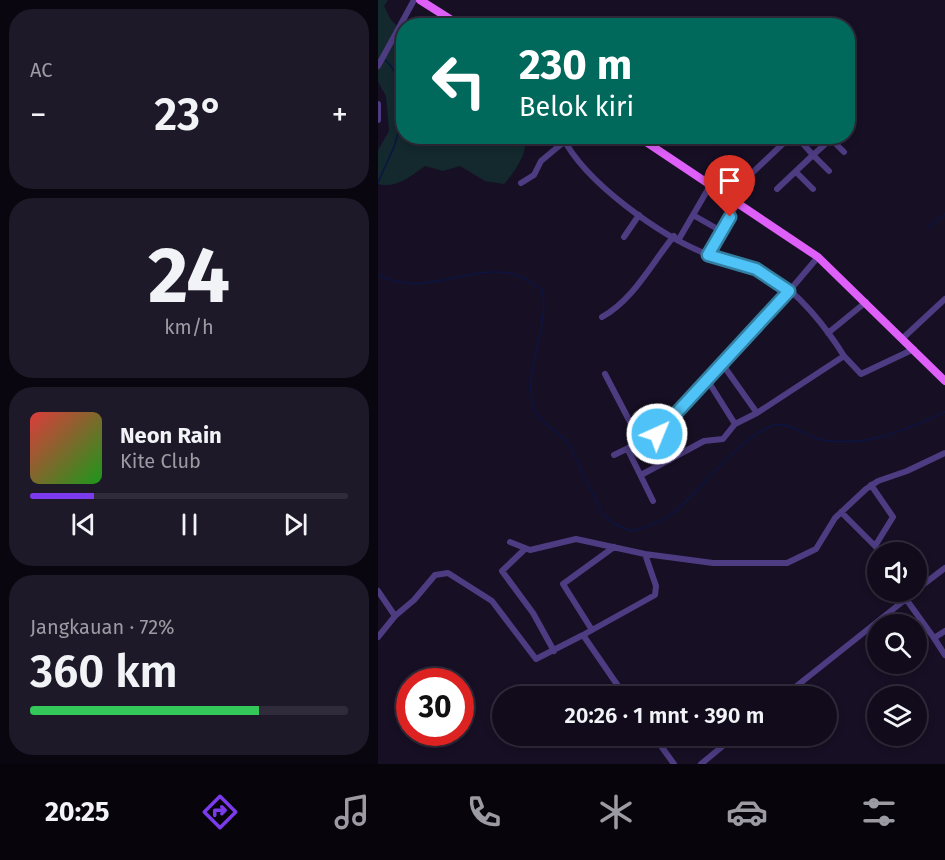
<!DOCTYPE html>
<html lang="id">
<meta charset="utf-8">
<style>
:root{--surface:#110b1b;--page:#1e1928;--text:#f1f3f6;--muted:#9c9ba3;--line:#302b3a;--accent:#7c3aed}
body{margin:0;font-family:"Fira Sans",sans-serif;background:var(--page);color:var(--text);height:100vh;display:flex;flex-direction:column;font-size:22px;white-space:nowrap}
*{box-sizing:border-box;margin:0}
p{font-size:20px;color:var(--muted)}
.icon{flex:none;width:33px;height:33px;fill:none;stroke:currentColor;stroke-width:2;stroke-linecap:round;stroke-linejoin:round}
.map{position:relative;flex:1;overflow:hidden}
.drawer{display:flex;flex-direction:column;gap:9px;padding:9px;background:#09060f;width:378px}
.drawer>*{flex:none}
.guide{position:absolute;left:18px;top:18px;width:459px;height:126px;border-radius:24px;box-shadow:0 3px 9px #0003,0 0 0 2px var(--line);background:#00695c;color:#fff;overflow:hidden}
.controls{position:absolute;left:489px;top:542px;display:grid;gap:12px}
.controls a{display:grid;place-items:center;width:60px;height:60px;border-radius:50%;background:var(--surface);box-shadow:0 3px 9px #0003,0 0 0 2px var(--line);font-size:30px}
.speed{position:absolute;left:18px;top:668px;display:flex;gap:12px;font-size:30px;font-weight:700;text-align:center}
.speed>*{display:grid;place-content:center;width:78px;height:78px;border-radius:50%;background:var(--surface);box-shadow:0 3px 9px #0003,0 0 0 2px var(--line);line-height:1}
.speed .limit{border:9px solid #d22;background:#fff;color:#111}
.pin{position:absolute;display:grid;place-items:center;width:51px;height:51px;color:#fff;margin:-62px -26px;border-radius:50% 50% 50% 0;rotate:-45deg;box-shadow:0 0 6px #0007}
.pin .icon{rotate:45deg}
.me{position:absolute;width:66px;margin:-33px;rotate:44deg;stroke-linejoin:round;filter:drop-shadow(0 0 4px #0008)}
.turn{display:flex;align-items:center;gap:21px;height:126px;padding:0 24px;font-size:27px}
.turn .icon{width:78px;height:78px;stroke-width:2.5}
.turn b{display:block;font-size:42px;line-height:51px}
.big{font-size:45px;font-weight:600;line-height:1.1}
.drawer .widget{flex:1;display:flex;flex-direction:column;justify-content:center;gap:9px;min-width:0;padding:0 21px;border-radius:24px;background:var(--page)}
.drawer .dial{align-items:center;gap:0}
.dial b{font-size:78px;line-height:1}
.song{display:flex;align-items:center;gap:18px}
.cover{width:72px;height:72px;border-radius:9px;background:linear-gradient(135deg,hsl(0 70% 55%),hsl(120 70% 35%))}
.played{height:6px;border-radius:3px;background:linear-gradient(90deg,var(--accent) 20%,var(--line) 20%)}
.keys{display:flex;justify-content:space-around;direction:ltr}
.heat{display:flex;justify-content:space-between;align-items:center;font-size:33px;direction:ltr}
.charge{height:9px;border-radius:4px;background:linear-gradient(90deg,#34c759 72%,var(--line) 0)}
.trip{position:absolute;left:114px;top:686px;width:345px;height:60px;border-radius:30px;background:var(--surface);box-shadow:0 3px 9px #0003,0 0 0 2px var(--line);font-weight:600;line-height:60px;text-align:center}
.tab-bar{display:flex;height:96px;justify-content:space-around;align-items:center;background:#07040b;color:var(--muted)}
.tab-bar .icon{width:42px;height:42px}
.tab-bar .active{color:var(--accent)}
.tab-bar b{font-size:27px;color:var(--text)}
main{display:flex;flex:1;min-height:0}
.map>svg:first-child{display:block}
</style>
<main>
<section class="drawer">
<div class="widget"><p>AC</p>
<div class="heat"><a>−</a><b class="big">23°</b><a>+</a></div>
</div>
<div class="widget dial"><b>24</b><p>km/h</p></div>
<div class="widget">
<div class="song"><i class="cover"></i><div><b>Neon Rain</b><p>Kite Club</p></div></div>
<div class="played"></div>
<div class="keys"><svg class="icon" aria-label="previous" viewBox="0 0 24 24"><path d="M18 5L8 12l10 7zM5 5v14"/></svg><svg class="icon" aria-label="pause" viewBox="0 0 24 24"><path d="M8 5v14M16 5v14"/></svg><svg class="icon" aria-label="next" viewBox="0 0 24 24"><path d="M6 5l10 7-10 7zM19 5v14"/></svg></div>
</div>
<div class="widget"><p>Jangkauan · 72%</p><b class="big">360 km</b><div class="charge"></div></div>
</section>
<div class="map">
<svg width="567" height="764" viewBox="0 0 567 764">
<rect width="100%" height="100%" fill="#170f24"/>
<path fill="#13292e" d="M0,0H10L6,6L13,20L25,32L26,136L148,137C149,154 137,172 126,184L107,181L82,166L65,171L47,166C33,176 18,189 0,184V150L11,131L8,96L0,82Z"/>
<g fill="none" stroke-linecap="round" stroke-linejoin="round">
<path stroke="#0c1441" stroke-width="1.5" d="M0,183C5,170 12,157 17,144C24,122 27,75 7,60
M549,228L567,214
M0,275C46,298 86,266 130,273C142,274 154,284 164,289C173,328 143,372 156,408C162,425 181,431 191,444L224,513L236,524L254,531C269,527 284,522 296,512C324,489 361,437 396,425C412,421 429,438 444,440C492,447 524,431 567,412"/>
<path stroke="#4d3c81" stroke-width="6" d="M0,66L36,0
M0,104V120
M184,136C207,183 284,237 331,255C351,263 373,264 392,276C421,293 448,327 466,356L379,413L345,365
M418,136L435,155L453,139L466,152
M367,143L374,136
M418,172L435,189
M143,183L156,175L163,161L187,141
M399,189L435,155L451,171
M350,196L413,136
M315,215L343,231
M246,237L261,215
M301,239L333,184
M330,255L360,202
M224,317C256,299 273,264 296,236
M450,333L488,302
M525,338L567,299
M466,356L483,374L536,349
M227,374L263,443
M330,381L357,424
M279,434L292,460
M250,450L275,501
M236,455L279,434L373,336L440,257
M263,475L326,441L345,439L357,424L379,413
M493,485L515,517L497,546L502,552
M463,512L497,546
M132,542L152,550L198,539L267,554L335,563H409L438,549L457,518L488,489L500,481L529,471L567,453
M147,549L124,571L155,613L176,651
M538,590L567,568
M0,591L17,616L0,637
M528,599L556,638L567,631
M17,616L36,600L57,575L70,573L114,601L158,659L205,635L247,696
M214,630L185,584L236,547
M205,635L277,595L278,586L267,554
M556,638L567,655
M406,696L538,591
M275,735L296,764
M323,764L358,735"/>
<path stroke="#df60f9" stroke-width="8" d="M42,0L83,26
M259,136L440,257L567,381"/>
</g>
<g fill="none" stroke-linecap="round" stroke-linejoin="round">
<defs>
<path id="route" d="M279,434L411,291L378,269L330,255L352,217"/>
</defs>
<use href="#route" stroke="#337fa1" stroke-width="15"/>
<use href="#route" stroke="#4fc3f7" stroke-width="10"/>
</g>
</svg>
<div class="controls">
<a><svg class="icon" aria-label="sound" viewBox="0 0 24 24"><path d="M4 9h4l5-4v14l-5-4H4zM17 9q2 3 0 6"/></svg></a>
<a><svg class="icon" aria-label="search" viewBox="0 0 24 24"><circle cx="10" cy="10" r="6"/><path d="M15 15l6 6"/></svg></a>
<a><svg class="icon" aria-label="layers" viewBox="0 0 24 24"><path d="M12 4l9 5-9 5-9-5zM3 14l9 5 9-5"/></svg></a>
</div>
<div class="speed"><div class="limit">30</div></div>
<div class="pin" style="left:352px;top:217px;background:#d93025"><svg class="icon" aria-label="arrive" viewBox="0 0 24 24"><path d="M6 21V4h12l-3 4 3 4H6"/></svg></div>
<svg class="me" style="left:279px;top:434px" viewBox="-20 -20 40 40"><circle r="17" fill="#4fc3f7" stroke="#fff" stroke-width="3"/><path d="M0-11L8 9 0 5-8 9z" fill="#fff"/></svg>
<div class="trip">20:26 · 1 mnt · 390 m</div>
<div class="guide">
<div class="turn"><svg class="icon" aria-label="left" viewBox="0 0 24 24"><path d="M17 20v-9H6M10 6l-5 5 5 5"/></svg><div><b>230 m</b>Belok kiri</div></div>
</div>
</div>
</main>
<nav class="tab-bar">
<b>20:25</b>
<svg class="icon active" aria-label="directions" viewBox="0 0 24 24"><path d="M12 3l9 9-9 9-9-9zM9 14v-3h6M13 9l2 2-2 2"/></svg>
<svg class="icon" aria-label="music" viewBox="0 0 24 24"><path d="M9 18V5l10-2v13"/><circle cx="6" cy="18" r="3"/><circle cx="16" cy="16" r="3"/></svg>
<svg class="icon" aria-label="phone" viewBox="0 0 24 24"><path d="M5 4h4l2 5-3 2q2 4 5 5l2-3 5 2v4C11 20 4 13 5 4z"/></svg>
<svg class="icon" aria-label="climate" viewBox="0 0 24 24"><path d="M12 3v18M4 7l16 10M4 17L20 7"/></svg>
<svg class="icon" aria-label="car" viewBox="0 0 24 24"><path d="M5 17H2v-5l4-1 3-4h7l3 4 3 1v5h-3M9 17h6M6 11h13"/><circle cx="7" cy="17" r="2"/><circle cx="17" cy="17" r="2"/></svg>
<svg class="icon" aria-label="filters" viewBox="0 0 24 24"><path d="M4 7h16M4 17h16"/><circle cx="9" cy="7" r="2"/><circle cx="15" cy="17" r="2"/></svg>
</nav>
